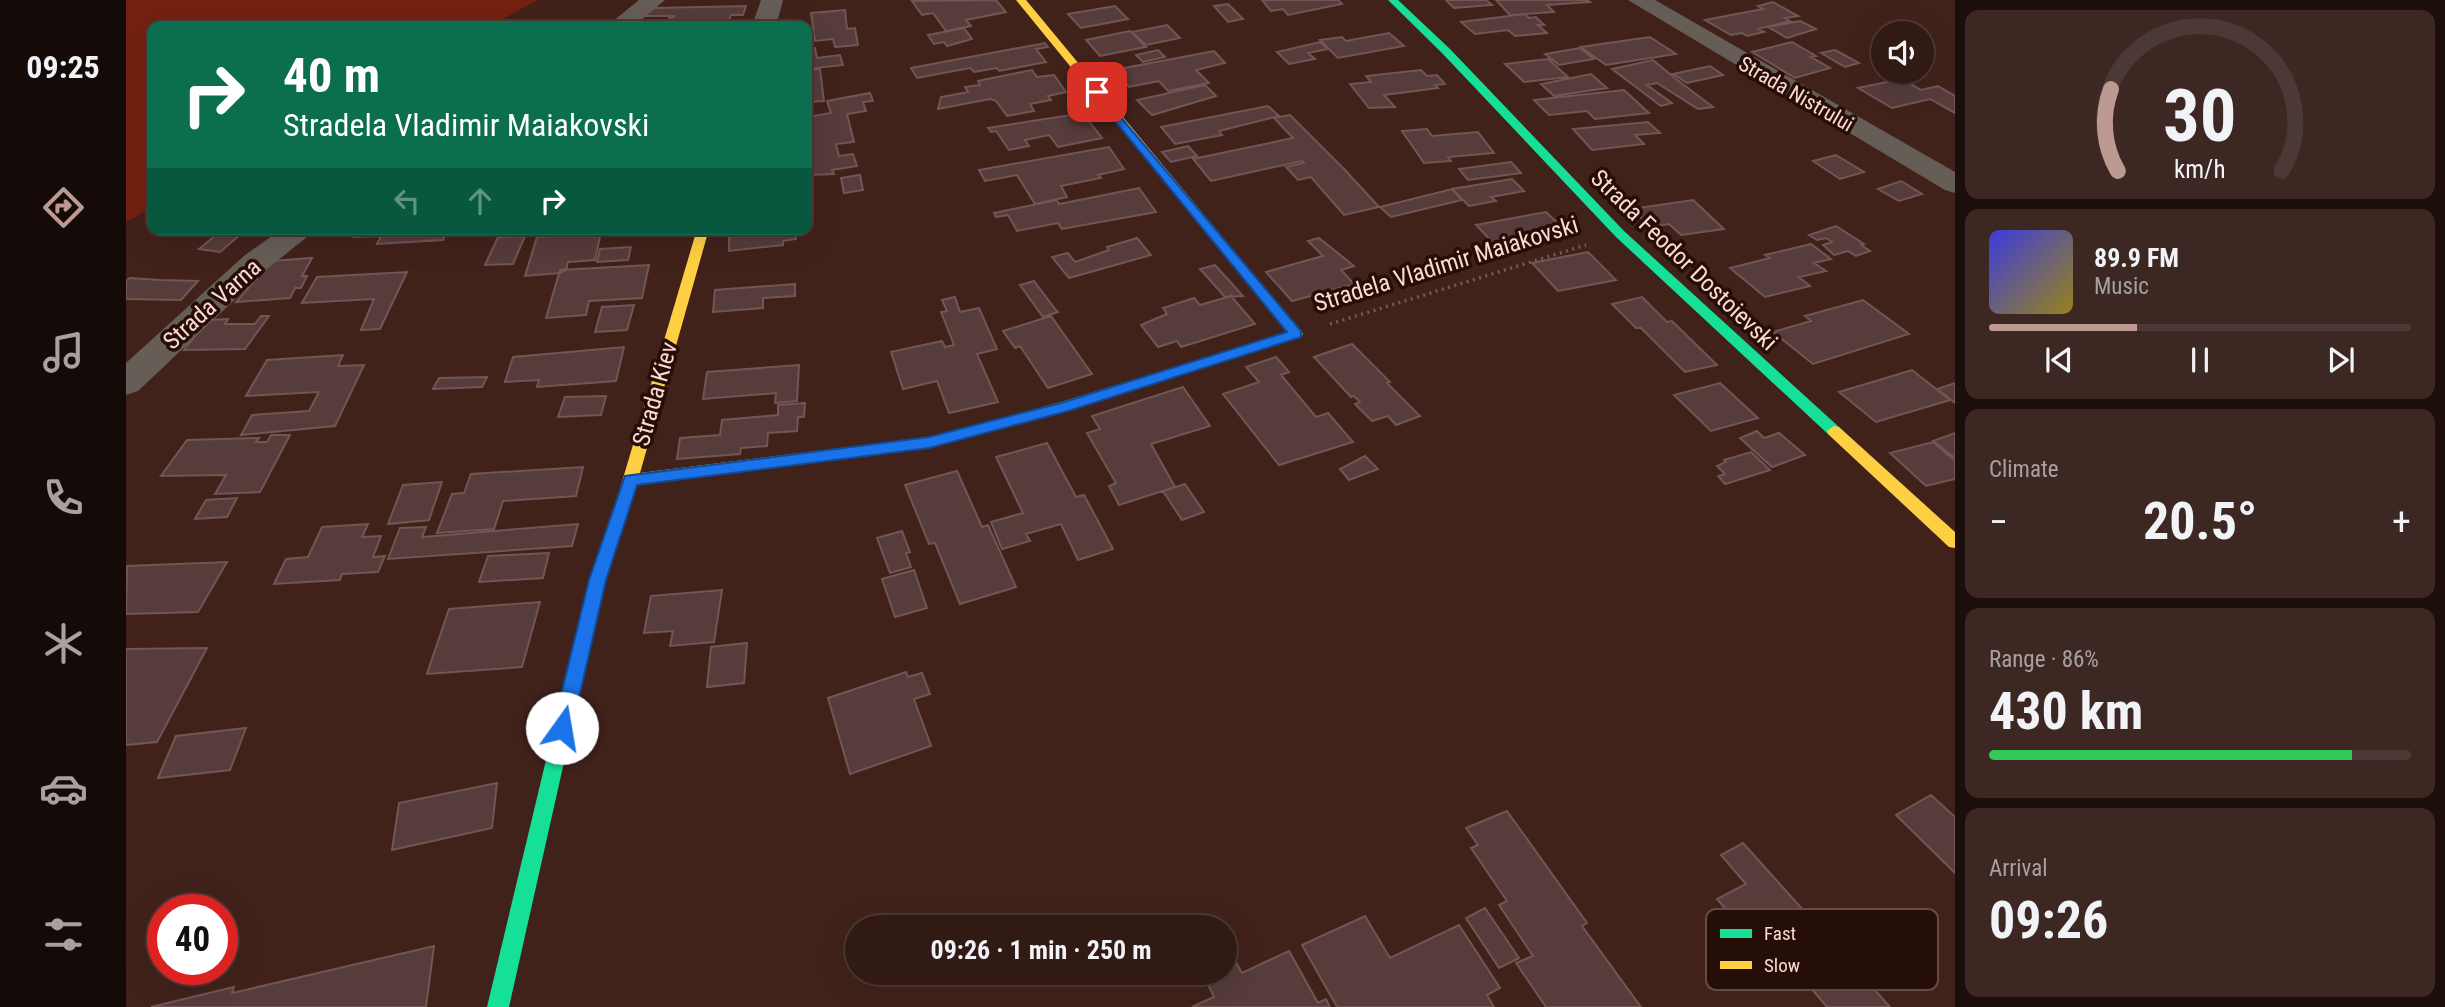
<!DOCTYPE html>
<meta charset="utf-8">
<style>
:root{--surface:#311a14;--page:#3d2722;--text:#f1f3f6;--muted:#a8a1a0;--line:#4c3834;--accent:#bc9991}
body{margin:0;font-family:"Roboto Condensed",sans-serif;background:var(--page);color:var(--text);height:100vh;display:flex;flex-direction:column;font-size:26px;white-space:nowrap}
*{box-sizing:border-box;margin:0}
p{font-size:23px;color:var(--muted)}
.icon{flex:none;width:38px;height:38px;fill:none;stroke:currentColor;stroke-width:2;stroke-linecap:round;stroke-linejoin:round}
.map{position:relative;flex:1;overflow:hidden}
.side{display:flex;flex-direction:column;gap:10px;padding:10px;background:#1b0e0b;width:490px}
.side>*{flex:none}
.top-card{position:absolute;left:21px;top:21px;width:665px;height:214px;border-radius:14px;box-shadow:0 7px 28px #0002,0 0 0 2px var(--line);background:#0b6e4f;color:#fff;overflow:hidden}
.buttons{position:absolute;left:1745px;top:21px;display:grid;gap:14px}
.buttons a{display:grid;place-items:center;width:63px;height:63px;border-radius:50%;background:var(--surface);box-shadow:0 7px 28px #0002,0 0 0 2px var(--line);font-size:35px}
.speed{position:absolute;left:21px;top:894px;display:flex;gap:14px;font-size:35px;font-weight:700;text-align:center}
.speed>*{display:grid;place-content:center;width:91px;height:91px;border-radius:50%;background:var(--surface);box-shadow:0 7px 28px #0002,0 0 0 2px var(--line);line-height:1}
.speed .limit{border:10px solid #d22;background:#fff;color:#111}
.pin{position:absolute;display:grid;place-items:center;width:60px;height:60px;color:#fff;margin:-30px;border-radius:14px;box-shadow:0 4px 10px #0006}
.me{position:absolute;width:77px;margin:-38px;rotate:13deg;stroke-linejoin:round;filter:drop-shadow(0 0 5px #0008)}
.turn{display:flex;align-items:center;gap:24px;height:147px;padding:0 21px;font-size:32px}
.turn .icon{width:91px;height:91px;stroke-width:2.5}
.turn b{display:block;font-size:49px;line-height:60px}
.lanes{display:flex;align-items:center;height:66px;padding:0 21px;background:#0003;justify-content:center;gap:35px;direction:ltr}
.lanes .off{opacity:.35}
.big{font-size:52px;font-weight:700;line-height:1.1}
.side .widget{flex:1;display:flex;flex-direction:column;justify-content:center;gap:10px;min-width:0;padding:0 24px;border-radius:14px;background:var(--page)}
.side .dial{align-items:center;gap:0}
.dial svg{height:182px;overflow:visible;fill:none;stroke:var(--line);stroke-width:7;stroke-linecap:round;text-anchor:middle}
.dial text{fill:var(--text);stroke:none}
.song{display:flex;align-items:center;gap:21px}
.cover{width:84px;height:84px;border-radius:10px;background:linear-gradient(135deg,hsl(240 70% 55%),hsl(50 70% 35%))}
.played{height:7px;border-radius:4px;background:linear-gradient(90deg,var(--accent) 35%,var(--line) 35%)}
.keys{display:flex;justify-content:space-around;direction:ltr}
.heat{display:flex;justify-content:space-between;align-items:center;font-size:38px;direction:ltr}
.charge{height:10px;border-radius:5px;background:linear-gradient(90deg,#34c759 86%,var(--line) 0)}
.trip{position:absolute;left:719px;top:915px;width:392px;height:70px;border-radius:35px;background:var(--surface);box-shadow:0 7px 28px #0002,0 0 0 2px var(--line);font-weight:700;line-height:70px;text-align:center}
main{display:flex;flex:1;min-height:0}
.tab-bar{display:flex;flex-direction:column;width:126px;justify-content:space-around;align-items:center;background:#140a08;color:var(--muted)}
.tab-bar .icon{width:49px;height:49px}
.tab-bar .selected{color:var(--accent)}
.tab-bar b{font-size:32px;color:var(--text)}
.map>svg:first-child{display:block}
</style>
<main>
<nav class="tab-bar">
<b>09:25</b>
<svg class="icon selected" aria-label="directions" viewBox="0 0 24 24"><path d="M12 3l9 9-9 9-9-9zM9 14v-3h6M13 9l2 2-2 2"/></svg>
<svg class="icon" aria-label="music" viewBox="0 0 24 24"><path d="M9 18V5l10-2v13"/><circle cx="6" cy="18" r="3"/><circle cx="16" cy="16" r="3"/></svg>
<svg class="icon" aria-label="phone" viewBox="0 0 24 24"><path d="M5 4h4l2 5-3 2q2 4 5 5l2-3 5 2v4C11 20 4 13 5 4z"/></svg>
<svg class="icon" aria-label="climate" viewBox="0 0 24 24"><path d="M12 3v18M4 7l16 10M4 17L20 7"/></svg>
<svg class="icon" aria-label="car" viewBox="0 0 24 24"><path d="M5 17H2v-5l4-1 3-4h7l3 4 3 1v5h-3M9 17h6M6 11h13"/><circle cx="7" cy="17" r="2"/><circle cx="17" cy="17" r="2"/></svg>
<svg class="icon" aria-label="filters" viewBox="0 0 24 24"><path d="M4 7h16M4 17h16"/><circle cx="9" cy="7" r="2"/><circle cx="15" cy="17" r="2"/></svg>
</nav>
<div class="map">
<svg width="1829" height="1007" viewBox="0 0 1829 1007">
<rect width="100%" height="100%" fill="#41221b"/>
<path fill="#732110" d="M0,0H412L363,26H26V208L0,222Z"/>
<path fill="#563c3a" stroke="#715654" stroke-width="2" d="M870,0L880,12L840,20L845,26L820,31L807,13L796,15L786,1Z
M1136,0H1212L1216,4L1162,15L1157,9L1145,11Z
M1320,0H1360L1366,5L1328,8Z
M1370,0H1461L1464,2L1421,5L1428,12L1384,15Z
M1647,2L1672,16L1659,18L1664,21L1632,29L1638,32L1621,36L1616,33L1605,35L1579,20L1637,9L1632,6Z
M1102,4L1117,19L1102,22L1088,6Z
M620,6L617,15H605L601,26H540L543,18L549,16H500L529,8Z
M989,6L1002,19L955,28L942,14Z
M719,10L721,29L729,28L732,45L709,47L707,39L689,41L685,13Z
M1399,14L1403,18L1410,17L1418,25H1412L1421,33L1389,36L1382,30L1349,34L1335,22Z
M1674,21L1690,29L1661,38L1642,27Z
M1041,25L1054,38L1020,45L1006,32Z
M838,28L846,39L821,46L818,42L808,44L802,35Z
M1004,31L1020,47L974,56L960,40Z
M1263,33L1278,46L1212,58L1194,40L1216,37L1220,41Z
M1524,37L1550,54L1480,65L1455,47Z
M1194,42L1202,49L1182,53L1189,59L1163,64L1151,52Z
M1666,42L1690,56L1685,57L1704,68L1669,78L1626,52Z
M919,43L922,47L910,49L920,62L873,71L871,68L848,72L844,68L791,78L785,68Z
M689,48L691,58L714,55L717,65L681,69V49Z
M1454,48L1468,59L1433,65L1419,54Z
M1032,50L1039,57L1017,62L1010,55Z
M1709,50L1733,63L1719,67L1695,53Z
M1088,51L1099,63L1070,70L1083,83L1042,91L1033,81L1003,87L988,70Z
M1422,59L1442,77L1398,82L1379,64Z
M1527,60L1550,79L1587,107L1572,109L1531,83L1521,85L1546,103L1535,106L1486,69Z
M1584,66L1597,75L1561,83L1547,74Z
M694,69L698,101L681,102V70Z
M906,70L911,77L928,75L940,92L922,96L925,100L904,104L908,111L881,116L870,101L864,99L812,109L815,97L842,92L839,87L854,85L852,81Z
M1295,70L1301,76L1311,75L1319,84L1309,85L1312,88L1258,95L1269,107L1243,108L1224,84L1245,82L1240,76Z
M1465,74L1481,88L1428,96L1415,84Z
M1775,79L1795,90L1812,86L1829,96V113L1804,99L1766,108L1732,88Z
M1079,85L1090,96L1026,115L1011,100Z
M1498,90L1523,113L1469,119L1461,111L1423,115L1408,100Z
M744,93L747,101L737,102L740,111L721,114L728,142L710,144L713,156L727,154L731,166L706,170L708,174L681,175V117L705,113L701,101Z
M1142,106L1153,116L1093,131L1096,135L1049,144L1035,127Z
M957,113L976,138L932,147L923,135L899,140L903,146L883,150L870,131L865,132L862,128Z
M1164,115L1219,170L1253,207L1218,215L1185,177L1172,180L1160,167L1178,163L1176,161L1085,181L1067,159L1167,138L1148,118Z
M1522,122L1534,133L1509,135L1518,144L1466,150L1447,129Z
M1301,129L1306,136L1352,132L1368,153L1322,157L1325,161L1298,163L1276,131Z
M1062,146L1071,156L1045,162L1036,152Z
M983,147L998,169L972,175L975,178L935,186L941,197L909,204L891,175L859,181L853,170Z
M1710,155L1738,172L1714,179L1687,161Z
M1385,162L1395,173L1342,180L1333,169Z
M734,175L737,190L718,193L715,178Z
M1386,179L1398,191L1365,197L1370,201L1343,206L1326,189Z
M1775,181L1796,194L1773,201L1752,189Z
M1013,188L1030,212L936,229L932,223L891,231L882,215L870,217L868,213L931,200L933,204Z
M1326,189L1336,200L1265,217L1254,207Z
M1567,200L1598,229L1555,235L1543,224L1524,227L1506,209Z
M1420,212L1443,234L1372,248L1350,225Z
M1710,226L1738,244L1735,245L1744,251L1730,256L1722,251L1708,255L1697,245L1706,242L1700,238L1691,240L1683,235Z
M89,229H121L94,252L73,249L91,234L84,233Z
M191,229H322L317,240L251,244L255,236L228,237L231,233L188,235Z
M434,229H474L470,233L475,232L469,260L442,262L440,270L434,273L399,276L411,237L433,235Z
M624,229H676V230L669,231L670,239L657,241V245L603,251V232Z
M399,236L387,264L359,265L372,237Z
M1011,238L1025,255L943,278L926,257L942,253L949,262L983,250L981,247Z
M1193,238L1228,266L1215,270L1228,284L1166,301L1140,272L1197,256L1182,241Z
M1685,244L1705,259L1688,263L1700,271L1673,277L1684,286L1639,297L1604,268L1644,258L1639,255Z
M505,247L502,260L471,262L474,249Z
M1462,252L1490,280L1432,291L1406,263Z
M186,258L176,276H181L175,288H169L164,298L110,302L146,261Z
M523,265L516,298L463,301L460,315L420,318L434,270Z
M1089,265L1117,296L1099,297L1074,269Z
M281,272L254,329L235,330L248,299L176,303L191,277Z
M4,278L34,280L72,281L55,300L0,299V281Z
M908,281L930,310L932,312L917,317L894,285Z
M669,284V296L637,298V308L587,312L589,290Z
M1105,296L1129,324L1055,347L1051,341L1032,347L1015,325L1041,314L1037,308L1068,298L1074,305Z
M829,297L834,312L853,308L871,349L851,354L872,402L823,413L811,381L777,389L765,352L816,341L819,347L828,345L815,312L821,311L816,300Z
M1516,297L1541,322L1546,321L1591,365L1559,372L1515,328H1510L1486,304Z
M1737,300L1783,334L1687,364L1647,332L1685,321L1679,316Z
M508,305L501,330L469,332L476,307Z
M135,316H143L119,349L58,350L82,320L102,319L99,324H129Z
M925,316L966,374L922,388L894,346L889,348L877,331Z
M1226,344L1264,382L1261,383L1294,416L1270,425L1262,416L1246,421L1229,404L1234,402L1228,396L1225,397L1188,357Z
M498,347L490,381L411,387L413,380L379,382L387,357Z
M217,355L212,366L238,365L209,426L115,435L126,415L183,411L193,392L120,396L141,360Z
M1150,357L1163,372L1155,375L1190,417L1202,413L1227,442L1153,465L1097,394L1133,382L1120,367Z
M673,365L671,401L649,403L650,393L577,399L581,372Z
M1786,370L1824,400L1750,422L1713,392Z
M361,377L356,387L307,389L313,378Z
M1594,383L1632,418L1585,431L1548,395Z
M1829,383V403L1811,389Z
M1057,387L1084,426L1025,444L1049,487L993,505L983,486L990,483L961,433L974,429L966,416Z
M480,396L475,415L432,417L439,397Z
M679,403L678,417H672L671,431L642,433L641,446L615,448L614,454L551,459L554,438L594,435L596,420L652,415V405Z
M1631,431L1638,438L1653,433L1679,455L1646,467L1614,438Z
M1829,433V458L1807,441Z
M145,435H164L134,492L89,494L100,475L35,476L61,440L133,438L130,442H141Z
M1807,442L1829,461V479L1800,486L1764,453Z
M921,443L950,497L958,495L987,549L952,560L935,524L900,534L904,541L876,549L865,522L897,513L870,457Z
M1625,452L1644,470L1599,484L1592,476L1599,474L1591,466L1600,462L1598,460Z
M1239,456L1252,469L1223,480L1214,469Z
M457,467L450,496L377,501L368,529L311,533L326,494L338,493L345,474Z
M831,471L856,527L862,525L890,587L834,604L809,543L803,544L779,485Z
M316,482L303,520L262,524L277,485Z
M1059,484L1078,512L1056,520L1037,491Z
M111,498L101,517L69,519L80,500Z
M242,524L236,537L255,536L247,557L259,556L252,572L216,574L214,580L148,584L160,559L182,557L196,527Z
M452,524L446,546L262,559L274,528L300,527L296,537Z
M776,531L784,552L780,553L785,567L764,573L751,538Z
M423,553L417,578L353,582L362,556Z
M101,562L72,612L0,614L1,566Z
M788,570L801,608L769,617L756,579Z
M596,590L588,642L544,646L547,631L518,633L525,596Z
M414,602L396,667L301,674L323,609Z
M621,643L618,683L581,687L585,647Z
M81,648L31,742L0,745V649Z
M780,672L782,677L796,673L804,694L788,699L805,746L724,774L702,698Z
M120,728L104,770L32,778L50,736Z
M371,783L366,828L266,850L273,803Z
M1805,795L1829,817V873L1770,815Z
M1381,811L1461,923L1456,926L1515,1007H1420L1390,963L1407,956L1373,905L1381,901L1345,848L1352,845L1340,828Z
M1617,843L1764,1007H1701L1644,940L1632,947L1591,899L1620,884L1595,855Z
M1359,908L1393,958L1373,968L1340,918Z
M1239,916L1264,958L1333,925L1374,988L1361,995L1368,1007H1211L1176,945Z
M308,946L300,1007H25L108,987L106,993Z
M1163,951L1192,1003L1200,999L1204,1007H1066L1088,997L1077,974L1099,973V963L1108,959L1116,973Z"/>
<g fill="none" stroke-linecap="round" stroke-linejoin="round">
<path stroke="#6c5e57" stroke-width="3.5" stroke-dasharray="2 4.5" stroke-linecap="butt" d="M1204,324L1460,245"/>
<path fill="#665e56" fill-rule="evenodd" d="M513,0H539L508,26H481Z
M635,0H657L650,26H626Z
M1502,0H1529L1829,172V193L1819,190Z
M156,229H191L141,269L12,391L0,395V363L119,255Z"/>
<path fill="#16e098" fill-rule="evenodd" d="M1262,0H1272L1324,49L1498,231L1713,427L1715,431L1713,435H1703L1490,237L1316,53Z
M1099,244L1103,245L1175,331L1177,334L1175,337L942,411L870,430L865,429L863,425L865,421L935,402L1161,332L1095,251V245Z
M501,486L509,492L479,580L383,1007H361L463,580L493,492Z"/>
<path fill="#ffcf43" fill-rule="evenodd" d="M890,0H900L1103,245V251H1095Z
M571,229H583L514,473L803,437L870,420L875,421L877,425L875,429L803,447L511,485L507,496H495L493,492Z
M1708,426L1713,427L1829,532V548L1823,547L1703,435L1701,431Z"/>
</g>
<path fill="#1a73e8" stroke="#114b97" stroke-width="2" d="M971,89L1175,331V337L942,411L803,448L511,485L480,580L446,728L443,734L436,737L429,734L427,728L463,580L499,476L803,437L935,403L1161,332L967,94L966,92Z"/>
<g text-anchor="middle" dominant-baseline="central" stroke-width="7" stroke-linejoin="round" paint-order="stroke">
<g font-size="21" fill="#fed9d0" stroke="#250d08">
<text transform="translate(1670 94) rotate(30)">Strada Nistrului</text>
</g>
<g font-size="24" fill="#fed9d0" stroke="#250d08">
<text transform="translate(1558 260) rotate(44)">Strada Feodor Dostoievski</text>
<text transform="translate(1320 264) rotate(-17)">Stradela Vladimir Maiakovski</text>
<text transform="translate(86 304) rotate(-42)">Strada Varna</text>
<text transform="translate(529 394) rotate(-74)">Strada Kiev</text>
</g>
</g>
<rect x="1580" y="909" width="232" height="81" rx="10" fill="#250d08" stroke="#664a44" stroke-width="2"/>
<rect x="1594" y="929" width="32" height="9" fill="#16e098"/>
<rect x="1594" y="961" width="32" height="8" fill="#ffcf43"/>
<g font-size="19" fill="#fed9d0">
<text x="1638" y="940">Fast</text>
<text x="1638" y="972">Slow</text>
</g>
</svg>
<div class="buttons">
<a><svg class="icon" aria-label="sound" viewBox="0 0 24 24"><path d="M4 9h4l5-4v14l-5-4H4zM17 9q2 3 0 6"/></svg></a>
</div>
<div class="speed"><div class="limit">40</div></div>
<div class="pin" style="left:971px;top:92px;background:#d93025"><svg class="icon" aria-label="arrive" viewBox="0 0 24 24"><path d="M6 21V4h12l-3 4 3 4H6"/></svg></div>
<svg class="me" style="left:436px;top:728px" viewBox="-20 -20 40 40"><circle r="19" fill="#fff"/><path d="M0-13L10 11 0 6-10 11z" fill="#1a73e8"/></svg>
<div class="trip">09:26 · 1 min · 250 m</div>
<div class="top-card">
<div class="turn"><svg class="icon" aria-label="right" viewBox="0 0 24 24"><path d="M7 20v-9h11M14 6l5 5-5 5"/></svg><div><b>40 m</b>Stradela Vladimir Maiakovski</div></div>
<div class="lanes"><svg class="icon off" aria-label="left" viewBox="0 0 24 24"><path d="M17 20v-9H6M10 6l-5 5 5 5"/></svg><svg class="icon off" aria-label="ahead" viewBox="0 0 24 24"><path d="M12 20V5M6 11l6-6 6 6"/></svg><svg class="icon" aria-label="right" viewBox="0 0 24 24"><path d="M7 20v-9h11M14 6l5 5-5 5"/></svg></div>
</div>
</div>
<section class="side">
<div class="widget dial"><svg viewBox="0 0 100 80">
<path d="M14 69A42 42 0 1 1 86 69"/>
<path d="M14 69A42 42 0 0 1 11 33" stroke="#bc9991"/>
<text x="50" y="56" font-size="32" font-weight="700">30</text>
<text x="50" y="72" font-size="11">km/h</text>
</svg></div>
<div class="widget">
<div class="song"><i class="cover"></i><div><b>89.9 FM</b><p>Music</p></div></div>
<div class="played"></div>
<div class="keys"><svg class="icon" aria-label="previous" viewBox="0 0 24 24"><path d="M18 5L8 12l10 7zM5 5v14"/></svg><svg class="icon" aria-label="pause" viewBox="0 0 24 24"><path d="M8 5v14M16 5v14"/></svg><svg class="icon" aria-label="next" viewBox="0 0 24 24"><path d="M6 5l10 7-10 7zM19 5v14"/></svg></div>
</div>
<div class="widget"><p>Climate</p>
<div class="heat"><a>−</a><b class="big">20.5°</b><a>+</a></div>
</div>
<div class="widget"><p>Range · 86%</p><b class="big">430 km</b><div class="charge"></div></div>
<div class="widget"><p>Arrival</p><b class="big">09:26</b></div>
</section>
</main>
